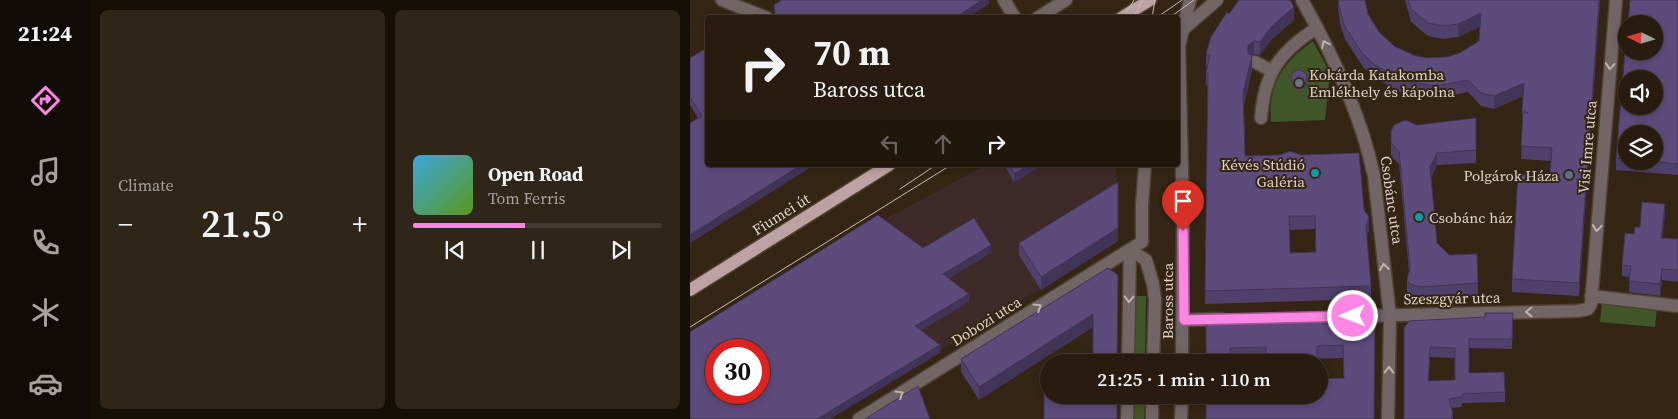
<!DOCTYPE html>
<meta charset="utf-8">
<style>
:root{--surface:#271c0f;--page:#2f2518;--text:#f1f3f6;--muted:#a4a19e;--line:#433a2f;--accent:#fc86e3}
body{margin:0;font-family:"Source Serif 4",serif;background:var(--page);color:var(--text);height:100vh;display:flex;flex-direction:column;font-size:19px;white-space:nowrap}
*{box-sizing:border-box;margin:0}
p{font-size:16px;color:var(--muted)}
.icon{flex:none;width:28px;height:28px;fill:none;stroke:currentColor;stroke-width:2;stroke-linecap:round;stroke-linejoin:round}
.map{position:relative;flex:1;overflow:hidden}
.panel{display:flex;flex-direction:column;gap:10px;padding:10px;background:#150f08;width:600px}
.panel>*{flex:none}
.guide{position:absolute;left:15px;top:15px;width:475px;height:152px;border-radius:5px;box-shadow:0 2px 8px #0003,0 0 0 1px var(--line);background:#271c0f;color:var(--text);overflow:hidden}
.needle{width:32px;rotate:275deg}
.buttons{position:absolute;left:928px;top:15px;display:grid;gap:10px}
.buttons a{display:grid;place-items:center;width:45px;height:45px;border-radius:50%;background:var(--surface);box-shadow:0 2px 8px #0003,0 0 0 1px var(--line);font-size:25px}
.speed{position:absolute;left:15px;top:339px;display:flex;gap:10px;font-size:25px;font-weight:700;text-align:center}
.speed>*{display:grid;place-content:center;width:65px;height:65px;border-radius:50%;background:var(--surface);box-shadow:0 2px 8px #0003,0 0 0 1px var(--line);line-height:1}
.speed .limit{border:8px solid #d22;background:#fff;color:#111}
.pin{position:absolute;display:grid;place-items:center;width:42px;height:42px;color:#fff;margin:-51px -21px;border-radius:50% 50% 50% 0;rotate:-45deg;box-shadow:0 0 5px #0007}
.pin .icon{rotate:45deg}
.me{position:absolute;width:55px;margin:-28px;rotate:269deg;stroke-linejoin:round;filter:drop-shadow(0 0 4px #0008)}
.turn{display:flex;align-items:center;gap:18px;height:105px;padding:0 25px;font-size:22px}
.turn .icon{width:65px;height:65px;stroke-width:2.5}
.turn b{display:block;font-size:35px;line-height:42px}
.lanes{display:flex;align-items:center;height:48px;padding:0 25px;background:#0003;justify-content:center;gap:25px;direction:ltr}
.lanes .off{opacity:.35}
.big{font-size:38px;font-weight:600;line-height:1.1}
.panel .tile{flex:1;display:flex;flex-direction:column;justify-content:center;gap:8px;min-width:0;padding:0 18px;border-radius:8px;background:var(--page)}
.song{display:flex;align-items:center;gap:15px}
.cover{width:60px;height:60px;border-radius:8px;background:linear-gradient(135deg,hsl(200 70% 55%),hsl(90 70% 35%))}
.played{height:5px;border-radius:2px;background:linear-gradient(90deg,var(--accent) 45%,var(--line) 45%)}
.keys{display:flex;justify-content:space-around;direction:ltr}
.heat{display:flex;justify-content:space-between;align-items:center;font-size:28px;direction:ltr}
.panel .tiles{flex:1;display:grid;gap:10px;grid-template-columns:repeat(2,1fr)}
.trip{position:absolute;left:350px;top:354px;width:288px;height:50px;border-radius:25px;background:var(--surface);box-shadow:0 2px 8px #0003,0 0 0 1px var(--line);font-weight:600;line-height:50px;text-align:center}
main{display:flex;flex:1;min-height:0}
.dock{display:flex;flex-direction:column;width:90px;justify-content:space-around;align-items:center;background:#100b06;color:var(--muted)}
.dock .icon{width:35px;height:35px}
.dock .current{color:var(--accent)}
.dock b{font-size:22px;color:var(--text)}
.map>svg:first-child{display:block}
</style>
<main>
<nav class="dock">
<b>21:24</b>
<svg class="icon current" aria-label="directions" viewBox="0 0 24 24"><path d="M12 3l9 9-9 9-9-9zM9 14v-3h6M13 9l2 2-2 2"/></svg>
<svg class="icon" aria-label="music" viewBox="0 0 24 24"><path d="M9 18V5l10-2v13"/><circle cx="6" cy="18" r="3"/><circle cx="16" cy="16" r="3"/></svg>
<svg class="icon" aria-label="phone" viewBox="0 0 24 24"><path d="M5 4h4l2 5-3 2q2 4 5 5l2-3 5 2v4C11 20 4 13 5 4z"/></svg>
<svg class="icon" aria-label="climate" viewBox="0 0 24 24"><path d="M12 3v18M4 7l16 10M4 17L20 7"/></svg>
<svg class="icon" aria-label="car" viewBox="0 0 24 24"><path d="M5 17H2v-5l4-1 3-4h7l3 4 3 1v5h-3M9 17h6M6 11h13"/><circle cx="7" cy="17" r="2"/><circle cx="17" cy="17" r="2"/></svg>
</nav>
<section class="panel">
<div class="tiles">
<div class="tile"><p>Climate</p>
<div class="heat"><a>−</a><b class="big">21.5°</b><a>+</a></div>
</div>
<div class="tile">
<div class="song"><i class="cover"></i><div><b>Open Road</b><p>Tom Ferris</p></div></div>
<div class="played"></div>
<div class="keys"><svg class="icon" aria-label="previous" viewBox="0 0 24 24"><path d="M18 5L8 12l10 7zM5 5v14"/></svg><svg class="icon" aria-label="pause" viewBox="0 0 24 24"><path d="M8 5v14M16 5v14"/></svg><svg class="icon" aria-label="next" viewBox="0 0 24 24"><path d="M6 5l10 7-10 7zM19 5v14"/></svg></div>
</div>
</div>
</section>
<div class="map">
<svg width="988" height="419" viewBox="0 0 988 419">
<rect width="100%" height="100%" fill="#342514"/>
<path fill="#3e2a28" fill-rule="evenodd" d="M296,165H426L428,241L140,419H0V340L188,223ZM26,350H69V392H26Z"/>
<path fill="#425729" d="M623,41L640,73L635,120L581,122C578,85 593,62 623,41Z
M444,296H456L455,362H443Z
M912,302L967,307L965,327L910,322Z
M443,395H455L454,419H443Z"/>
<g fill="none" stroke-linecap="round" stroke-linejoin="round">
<defs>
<path id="minor" d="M32,0L77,18
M314,0L325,18
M612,0C643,55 671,114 684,176L700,316L698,419
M347,18L376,0
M491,31L527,0
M565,62L582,71
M571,118C574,74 590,51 627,28
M440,250L456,260L463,284L465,299L463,362
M901,296L988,306
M669,316L888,311L898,309L901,304L926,0
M494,320L531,319
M438,362L440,250
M492,362L493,213L489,46L500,0
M169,419L452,242V205L455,165
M437,419L438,395
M462,419V395
M491,419L492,395"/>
<path id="major" d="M431,18L460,0
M0,290L199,165"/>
</defs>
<use href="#minor" stroke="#4f4131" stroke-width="15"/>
<use href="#major" stroke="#4f4131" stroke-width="15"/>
<use href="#minor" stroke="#726566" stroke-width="12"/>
<use href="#major" stroke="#bca2a3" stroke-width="12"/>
<path stroke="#c8bdb2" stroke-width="1" d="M433,18L444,0
M443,18L453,0
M462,18L465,0
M466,18L492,0
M479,18L504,0
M210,189L246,165
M0,327L261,165"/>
</g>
<path fill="#50406b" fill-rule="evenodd" d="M648,0H675L678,14L689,32L704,46L723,55L736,58L757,57L770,53L789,41L790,27L768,37L753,39L738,36L721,22L715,0H910L889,296L822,292V279L860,176L861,161L831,159L833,123H832V110L833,96L804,109L791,106L778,92L746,99L714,94L685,78L673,67L655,39L650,24L648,8Z
M988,0V175L926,170V158ZM936,134L964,161H936Z
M539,14L604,20L582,39L570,55L564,54L561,56L562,70L554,105L555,156L674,210L679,230L677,237L681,286V299L515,304L518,85H516V72L517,67H516V54ZM625,229L626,252L600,253V230Z
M0,58L124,165L0,243V123L8,118L0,105Z
M618,76L617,85L613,89L607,90L602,86L601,78Z
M786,118V163L747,165L741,178L747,243L759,255L787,254L788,296L730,299L720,297L717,292V279L719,272L709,164L701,156V131L727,125Z
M314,165H353L324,182Z
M975,215L972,238L988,239V282L972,280L970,296L939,292L940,277L932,276V265L944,234L950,227Z
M428,241L351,290L329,255V243Z
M418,268L403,327L289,400L271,372V359Z
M685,315L654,378L653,358L541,361L516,318Z
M823,323L822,349L779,348V373L815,392V402L772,403V407L761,408L763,419H714V328ZM740,357L765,358V380L739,381Z"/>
<path fill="#413457" d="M292,0H299V4L277,18H265Z
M909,0H910L889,296V283Z
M604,7V20L582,39L570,55V42L582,26Z
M791,13V26L768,37V24Z
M564,41V54L558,59V45Z
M562,56V70L553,106V93Z
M617,82V85L613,89V86Z
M834,83V95L804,109V96Z
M747,153V165L740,180V167Z
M111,165H124L0,243V235Z
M339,165H353L324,182V174Z
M975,204V215L971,249V238Z
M679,217V230L676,239V226Z
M428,228V241L351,290V277Z
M301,245V253L253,282V274Z
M972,269V280L970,296V284Z
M279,294V302L225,334V326Z
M403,314V327L289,400V387Z
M250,345V353L140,419H127Z"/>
<path fill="#5d4b7c" stroke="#413457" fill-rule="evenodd" d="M92,0H292L265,18H80L82,17L85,13L84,5Z
M549,0H600L604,7L582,26L570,42L564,41L558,45V53L562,56L553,93L555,156L590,155L600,151L611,155L669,153L674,210L679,217L676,226L681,286L515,291L518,72H516L520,55L516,54L521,37L537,12L539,14ZM599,216H625L626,252L600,253Z
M648,0H675L678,14L689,32L704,46L723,55L736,58L757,57L770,53L789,41L791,13L768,24L753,26L738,23L721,9L718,0H909L889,283L822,279L828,174L860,176L862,148L831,146L833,113H838L832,110L834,83L804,96L791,93L778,80L746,86L714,81L685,65L673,54L655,27L650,11Z
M940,0H988V164L960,161H964V134H936V159L926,158L936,40V51H964V24H938ZM936,79H964V106H936Z
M68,15L75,18H65Z
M18,47V165H111L0,235V123L12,116L0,97V58Z
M601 78a8 8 0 1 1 16 0a8 8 0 1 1-16 0Z
M786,118V150L747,153L740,167L747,243L759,255L787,254L788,283L730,287L720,284L717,279L720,269L709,151L701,143V131L704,125L715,120L727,125Z
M319,165H339L324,174Z
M428,182V228L351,277L329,243Z
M952,202L975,204L971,238L988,239V270L972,269L970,284L939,281L941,266L932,265L935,233L944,234L945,227H950Z
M188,215L233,248L284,218L301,245L253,274L279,294L225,326L250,345L127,419H0V332ZM26,350H69V392H26Z
M418,268L428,275L427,362H403V314L289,387L271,359Z
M795,313H823L822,339H779V373L814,372L815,392L772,394V397L759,399L763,414L761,419H714V328L719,321L795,317ZM740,347L765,348V380L738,381Z
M685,315L684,419H516V395H629V379L654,378L653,345L627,346V362H576V347L540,348L541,362H516V318Z
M354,372H359V395H427V419H354Z
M228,386L240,419H175Z"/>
<defs><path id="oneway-chevron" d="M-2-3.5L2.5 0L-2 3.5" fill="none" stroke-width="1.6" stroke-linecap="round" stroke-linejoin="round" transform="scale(1.25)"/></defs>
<g stroke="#beb3ab">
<use href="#oneway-chevron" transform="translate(635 44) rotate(-116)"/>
<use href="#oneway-chevron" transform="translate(920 66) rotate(95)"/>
<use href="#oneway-chevron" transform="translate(907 228) rotate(95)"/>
<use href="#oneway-chevron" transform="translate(694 267) rotate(-96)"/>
<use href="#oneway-chevron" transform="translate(439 299) rotate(91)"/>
<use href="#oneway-chevron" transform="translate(348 307) rotate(-32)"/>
<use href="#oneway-chevron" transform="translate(839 312) rotate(179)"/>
<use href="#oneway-chevron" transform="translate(699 370) rotate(-89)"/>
<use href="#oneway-chevron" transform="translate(210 394) rotate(-31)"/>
</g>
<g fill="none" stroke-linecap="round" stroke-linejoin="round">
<defs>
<path id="route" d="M493,231L494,320L663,316"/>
</defs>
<use href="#route" stroke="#a45794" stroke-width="12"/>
<use href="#route" stroke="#fc86e3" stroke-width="9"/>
</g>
<circle fill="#6b7280" stroke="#342514" stroke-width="2" cx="609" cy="83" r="5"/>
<g fill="#0f9aa8" stroke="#342514" stroke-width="2">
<circle cx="625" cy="173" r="5"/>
<circle cx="729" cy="217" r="5"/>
</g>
<circle fill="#5c6f8a" stroke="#342514" stroke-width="2" cx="879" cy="175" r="5"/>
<g text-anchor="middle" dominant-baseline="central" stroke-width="4" stroke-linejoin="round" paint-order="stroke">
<g font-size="15" fill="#ded4c9" stroke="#342514" text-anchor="start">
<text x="619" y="74">Kokárda Katakomba<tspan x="619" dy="17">Emlékhely és kápolna</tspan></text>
<text x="615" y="164" text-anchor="end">Kévés Stúdió<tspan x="615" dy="17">Galéria</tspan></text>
<text x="869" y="175" text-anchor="end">Polgárok Háza</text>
<text x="739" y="217">Csobánc ház</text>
</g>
<g font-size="15" fill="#ded4c9" stroke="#342514">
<text transform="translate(897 147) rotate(-85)">Visi Imre utca</text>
<text transform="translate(702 200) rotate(82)">Csobánc utca</text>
<text transform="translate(91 214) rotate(-32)">Fiumei út</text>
<text transform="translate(762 298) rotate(-1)">Szeszgyár utca</text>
<text transform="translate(477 301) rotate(-90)">Baross utca</text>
<text transform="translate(296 321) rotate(-32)">Dobozi utca</text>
</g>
</g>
</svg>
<div class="buttons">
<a><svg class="needle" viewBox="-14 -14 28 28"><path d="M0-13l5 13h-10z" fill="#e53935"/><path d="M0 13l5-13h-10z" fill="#a4a19e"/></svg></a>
<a><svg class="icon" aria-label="sound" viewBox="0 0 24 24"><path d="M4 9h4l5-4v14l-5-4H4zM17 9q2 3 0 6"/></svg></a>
<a><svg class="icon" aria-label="layers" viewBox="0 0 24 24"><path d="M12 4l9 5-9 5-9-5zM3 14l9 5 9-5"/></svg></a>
</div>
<div class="speed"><div class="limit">30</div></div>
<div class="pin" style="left:493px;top:231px;background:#d93025"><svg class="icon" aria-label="arrive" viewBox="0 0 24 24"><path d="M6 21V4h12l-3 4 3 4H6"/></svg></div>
<svg class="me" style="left:663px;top:316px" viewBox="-20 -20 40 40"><circle r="17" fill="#fc86e3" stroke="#fff" stroke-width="3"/><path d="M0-11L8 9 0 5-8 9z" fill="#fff"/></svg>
<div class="trip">21:25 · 1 min · 110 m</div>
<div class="guide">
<div class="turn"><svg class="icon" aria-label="right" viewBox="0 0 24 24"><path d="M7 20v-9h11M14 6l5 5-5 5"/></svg><div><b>70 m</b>Baross utca</div></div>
<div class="lanes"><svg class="icon off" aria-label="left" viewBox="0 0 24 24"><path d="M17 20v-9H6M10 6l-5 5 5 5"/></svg><svg class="icon off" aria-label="ahead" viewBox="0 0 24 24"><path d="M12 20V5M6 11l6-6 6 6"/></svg><svg class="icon" aria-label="right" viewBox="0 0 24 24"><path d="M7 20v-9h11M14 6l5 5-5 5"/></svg></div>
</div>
</div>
</main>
